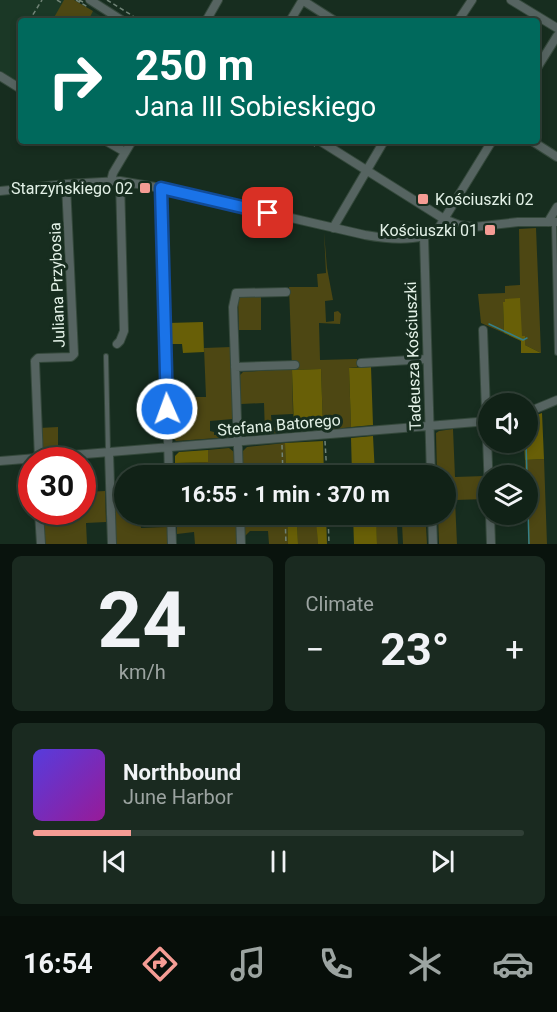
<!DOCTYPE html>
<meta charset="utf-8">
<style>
:root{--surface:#112217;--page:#1a2a20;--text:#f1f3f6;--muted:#9ca4a1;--line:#303f36;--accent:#f59c94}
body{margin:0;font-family:Roboto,sans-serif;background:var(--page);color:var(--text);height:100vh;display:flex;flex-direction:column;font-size:22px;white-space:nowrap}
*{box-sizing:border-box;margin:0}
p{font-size:20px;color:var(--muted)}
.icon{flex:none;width:33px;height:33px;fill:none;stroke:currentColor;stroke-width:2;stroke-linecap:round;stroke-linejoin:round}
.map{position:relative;height:544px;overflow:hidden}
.drawer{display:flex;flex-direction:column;gap:12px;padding:12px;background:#09130d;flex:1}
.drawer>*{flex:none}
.guide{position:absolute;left:18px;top:18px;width:522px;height:126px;border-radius:6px;box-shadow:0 3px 9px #0003,0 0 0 2px var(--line);background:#00695c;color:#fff;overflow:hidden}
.buttons{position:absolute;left:478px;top:393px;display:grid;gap:12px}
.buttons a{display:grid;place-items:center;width:60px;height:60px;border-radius:50%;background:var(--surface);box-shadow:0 3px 9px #0003,0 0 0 2px var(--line);font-size:30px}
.speed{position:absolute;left:18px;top:447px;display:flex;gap:12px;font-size:30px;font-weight:700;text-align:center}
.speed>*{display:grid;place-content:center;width:78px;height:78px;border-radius:50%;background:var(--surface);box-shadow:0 3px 9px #0003,0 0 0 2px var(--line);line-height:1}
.speed .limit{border:9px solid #d22;background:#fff;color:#111}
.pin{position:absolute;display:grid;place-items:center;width:51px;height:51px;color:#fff;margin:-26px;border-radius:12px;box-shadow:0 3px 9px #0006}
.me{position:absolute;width:66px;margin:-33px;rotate:358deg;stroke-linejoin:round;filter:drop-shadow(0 0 4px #0008)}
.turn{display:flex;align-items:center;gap:21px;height:126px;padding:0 18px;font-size:27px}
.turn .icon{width:78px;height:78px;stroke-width:2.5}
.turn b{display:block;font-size:42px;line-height:51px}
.big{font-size:45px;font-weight:700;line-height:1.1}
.drawer .tile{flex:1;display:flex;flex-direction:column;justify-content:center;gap:9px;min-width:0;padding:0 21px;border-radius:9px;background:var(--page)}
.drawer .dial{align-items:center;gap:0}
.dial b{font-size:78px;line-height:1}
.song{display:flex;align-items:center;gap:18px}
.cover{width:72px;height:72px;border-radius:9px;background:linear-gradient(135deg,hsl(250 70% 55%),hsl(300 70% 35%))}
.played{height:6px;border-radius:3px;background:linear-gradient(90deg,var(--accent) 20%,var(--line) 20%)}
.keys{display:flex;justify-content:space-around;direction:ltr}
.heat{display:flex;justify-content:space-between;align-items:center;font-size:33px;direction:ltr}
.drawer .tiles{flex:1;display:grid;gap:12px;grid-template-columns:1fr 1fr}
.tile:last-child{grid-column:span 2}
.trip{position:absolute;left:114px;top:465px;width:342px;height:60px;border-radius:30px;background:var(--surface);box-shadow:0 3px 9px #0003,0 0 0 2px var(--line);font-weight:700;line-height:60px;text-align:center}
.tab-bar{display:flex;height:96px;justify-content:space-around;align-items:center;background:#070e09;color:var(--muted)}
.tab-bar .icon{width:42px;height:42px}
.tab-bar .selected{color:var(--accent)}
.tab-bar b{font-size:27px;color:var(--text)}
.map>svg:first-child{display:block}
</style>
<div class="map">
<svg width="557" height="544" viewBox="0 0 557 544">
<rect width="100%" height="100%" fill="#172d1f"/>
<path fill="#1b3826" d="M0,0H74L109,21H21V84L0,71Z"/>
<path fill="#4d4713" d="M64,0H74L93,11L88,21H52Z
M536,228L541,353L525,345V337L522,336L505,302H503L504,333L481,323L478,294L505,293V286L520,285L519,229Z
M324,232L327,268L333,300L325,301L326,322L334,321V312L338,311L341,314L340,324L319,323L320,360L357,359V367L349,368L351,427L331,430V427H323L321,369L292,370L293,414L271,415L272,427L278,428V433L265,434L264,403L241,404L240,375L243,372L292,369L289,287H318L317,274L326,273Z
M261,296V330H239L238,300L240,297Z
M231,347L233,419L210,421V431L214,432V435L227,434V431H230V427L233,426L234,434L231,437L176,441L172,437L171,397H206L204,348Z
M58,427V450L43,451L39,428Z
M453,429L455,477L485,476L486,499L455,500L457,544H439L438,515L446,514V476L437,475L436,433L439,431Z
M285,443L286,475H243V451L247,447Z
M229,448L234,452L235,475H175V463L208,462V450Z
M544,459L547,544H528V476L525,475V460Z
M114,486H124V514L140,515L141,528L167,527V544H116Z
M105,491L106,522L86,523L87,544H43L41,512L85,511V492Z
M177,515H181V527H190L196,523L195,516L193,515H236L237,544H195L194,532L177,534Z
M268,515H287L288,544H269L268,531H250L245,536V518L249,523L268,522Z
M317,519L318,544H298L297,520Z
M422,522L426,526L427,544H403L402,523Z
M394,524L397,526L398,544H377L376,525Z"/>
<path fill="#685f07" d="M520,298L522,336H525V345L541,353H521V341L504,333L503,302H505V299Z
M203,322L204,352L183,353L182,344H169L168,323Z
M371,367L373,425L351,427L349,368Z
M321,369L323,427L294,431L292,370Z
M542,413L544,459L525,460L524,443L528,442V418Z
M373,436L375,475H352L351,438Z
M323,441L324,475H286L285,443Z
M208,450V462L175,463V456L179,452Z
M287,515H326L327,544H318L316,519L297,520L298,544H288Z
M353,515H376L377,544H354Z"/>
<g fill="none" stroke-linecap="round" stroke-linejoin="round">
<path stroke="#357f88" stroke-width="1.5" d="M489,324L523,340L527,338
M526,442L527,476
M528,508L529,544"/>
<defs>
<path id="service" d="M554,222L557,353
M106,356L108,451"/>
<path id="minor" d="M90,0L123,21
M302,0L335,21
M511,0L557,28
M206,21L218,0
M290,21L302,1
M458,21L472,0
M537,68L557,36
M0,76L21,89
M106,141L125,152
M320,141L444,219L459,225L474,227L518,222H557
M532,141L557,157
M111,181L113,173L132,141
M161,188L169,476
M0,191L66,184L120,181L161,188L365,235C387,239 420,243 438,229L492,141
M548,222L557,207
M333,228L384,141
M424,237L431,476
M483,330L489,492
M117,344L120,341L124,331L120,181
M361,363L427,359
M235,367L295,365
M528,412L557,400
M109,453L112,544
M39,459L35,361L38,358L71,357L74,354L66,184
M0,461L489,421
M239,476L233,307L236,293L286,292
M39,512L41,544
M171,514L172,544
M240,514L241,544
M432,514L433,544
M490,514L491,544
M383,520L432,517"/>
</defs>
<use href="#service" stroke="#34483b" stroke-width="6"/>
<use href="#minor" stroke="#34483b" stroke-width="10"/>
<path stroke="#718477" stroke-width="1.5" stroke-dasharray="4.5 3" stroke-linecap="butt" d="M57,0L62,3
M76,0L88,7
M79,0L85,3
M107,0L141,21
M29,21L42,0
M307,141L315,146
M325,441L327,476
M282,445L283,476
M285,514L286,544
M328,514L329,544"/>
<use href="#service" stroke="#566461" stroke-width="4"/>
<use href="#minor" stroke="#566461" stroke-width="8"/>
</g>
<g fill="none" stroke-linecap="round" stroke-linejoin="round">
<defs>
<path id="route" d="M167,409L161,188L268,213"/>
</defs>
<use href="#route" stroke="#114b97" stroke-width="15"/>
<use href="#route" stroke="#1a73e8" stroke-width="10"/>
</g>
<g fill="#f59c94" stroke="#172d1f" stroke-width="2">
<rect x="139" y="182" width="12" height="12" rx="3"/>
<rect x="417" y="193" width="12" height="12" rx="3"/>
<rect x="484" y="224" width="12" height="12" rx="3"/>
</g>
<g text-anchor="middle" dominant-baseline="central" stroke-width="6" stroke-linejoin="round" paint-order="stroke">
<g font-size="16" fill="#e3f1e7" stroke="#172d1f" text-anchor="end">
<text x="133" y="188">Starzyńskiego 02</text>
<text x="435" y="199" text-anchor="start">Kościuszki 02</text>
<text x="478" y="230">Kościuszki 01</text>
</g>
<g font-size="16" fill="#e3f1e7" stroke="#172d1f">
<text transform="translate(57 285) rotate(-92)">Juliana Przybosia</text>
<text transform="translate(413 356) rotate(-92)">Tadeusza Kościuszki</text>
<text transform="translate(279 425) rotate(-5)">Stefana Batorego</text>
</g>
</g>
</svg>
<div class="buttons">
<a><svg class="icon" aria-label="sound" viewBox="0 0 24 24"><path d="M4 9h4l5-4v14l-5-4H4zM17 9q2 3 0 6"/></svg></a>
<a><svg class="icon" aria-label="layers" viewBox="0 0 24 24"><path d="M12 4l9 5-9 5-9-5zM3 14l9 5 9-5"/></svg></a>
</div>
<div class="speed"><div class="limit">30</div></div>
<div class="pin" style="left:268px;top:213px;background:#d93025"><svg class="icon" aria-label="arrive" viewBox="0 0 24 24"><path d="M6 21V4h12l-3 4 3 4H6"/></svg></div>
<svg class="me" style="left:167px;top:409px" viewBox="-20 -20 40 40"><circle r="17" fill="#1a73e8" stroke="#fff" stroke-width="3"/><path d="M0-11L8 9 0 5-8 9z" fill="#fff"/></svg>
<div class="trip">16:55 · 1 min · 370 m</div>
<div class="guide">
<div class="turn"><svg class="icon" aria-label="right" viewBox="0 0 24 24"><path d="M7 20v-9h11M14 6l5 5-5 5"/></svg><div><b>250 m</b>Jana III Sobieskiego</div></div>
</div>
</div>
<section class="drawer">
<div class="tiles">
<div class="tile dial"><b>24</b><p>km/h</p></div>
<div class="tile"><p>Climate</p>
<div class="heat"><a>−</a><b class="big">23°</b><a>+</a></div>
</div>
<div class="tile">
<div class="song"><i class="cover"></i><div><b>Northbound</b><p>June Harbor</p></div></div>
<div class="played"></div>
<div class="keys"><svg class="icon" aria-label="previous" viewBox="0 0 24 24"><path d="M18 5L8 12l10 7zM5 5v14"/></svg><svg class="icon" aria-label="pause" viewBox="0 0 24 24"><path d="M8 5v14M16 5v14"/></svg><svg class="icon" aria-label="next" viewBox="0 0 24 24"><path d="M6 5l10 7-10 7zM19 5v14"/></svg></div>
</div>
</div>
</section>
<nav class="tab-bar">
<b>16:54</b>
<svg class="icon selected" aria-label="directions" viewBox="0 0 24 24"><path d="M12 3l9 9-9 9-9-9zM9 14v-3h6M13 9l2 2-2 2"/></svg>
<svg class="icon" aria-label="music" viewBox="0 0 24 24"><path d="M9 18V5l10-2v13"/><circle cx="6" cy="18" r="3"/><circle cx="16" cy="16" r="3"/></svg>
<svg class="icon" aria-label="phone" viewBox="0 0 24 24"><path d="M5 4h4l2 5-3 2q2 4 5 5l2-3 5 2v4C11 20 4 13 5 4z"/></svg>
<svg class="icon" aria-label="climate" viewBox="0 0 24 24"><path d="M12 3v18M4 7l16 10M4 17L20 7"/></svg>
<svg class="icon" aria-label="car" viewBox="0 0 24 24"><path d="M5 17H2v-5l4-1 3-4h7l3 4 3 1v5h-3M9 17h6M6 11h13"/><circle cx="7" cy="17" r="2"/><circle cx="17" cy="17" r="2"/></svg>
</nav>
